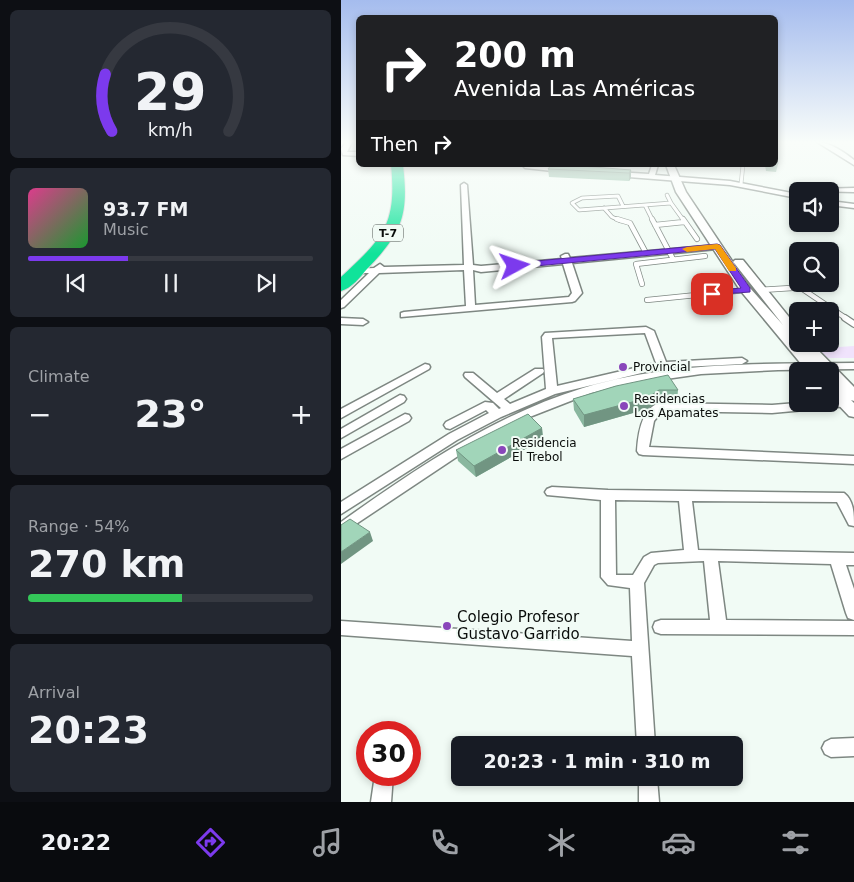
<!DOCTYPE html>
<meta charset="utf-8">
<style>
:root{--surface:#171b24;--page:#242831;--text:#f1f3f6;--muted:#9ea1a6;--line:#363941;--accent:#7c3aed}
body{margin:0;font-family:"DejaVu Sans",sans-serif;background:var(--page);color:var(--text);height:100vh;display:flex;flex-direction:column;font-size:19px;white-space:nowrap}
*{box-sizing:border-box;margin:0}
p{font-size:16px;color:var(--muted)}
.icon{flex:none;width:28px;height:28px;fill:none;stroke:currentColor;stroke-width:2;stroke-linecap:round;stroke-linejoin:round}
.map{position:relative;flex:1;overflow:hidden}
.drawer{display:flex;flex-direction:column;gap:10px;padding:10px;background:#0d0f14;width:341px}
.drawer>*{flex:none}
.top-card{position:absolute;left:15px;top:15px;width:422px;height:152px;border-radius:8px;box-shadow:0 2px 8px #0003;background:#202124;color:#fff;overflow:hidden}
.fabs{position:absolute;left:448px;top:182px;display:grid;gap:10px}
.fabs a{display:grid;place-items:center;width:50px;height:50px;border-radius:8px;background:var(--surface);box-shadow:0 2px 8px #0003;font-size:25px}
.speed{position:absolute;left:15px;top:721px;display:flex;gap:10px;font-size:25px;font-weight:700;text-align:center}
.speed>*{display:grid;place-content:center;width:65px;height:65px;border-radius:50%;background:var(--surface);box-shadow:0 2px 8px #0003;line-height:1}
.speed .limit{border:8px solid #d22;background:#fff;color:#111}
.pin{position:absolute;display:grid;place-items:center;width:42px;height:42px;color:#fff;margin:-21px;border-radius:10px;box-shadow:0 2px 8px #0006}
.me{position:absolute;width:55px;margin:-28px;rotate:85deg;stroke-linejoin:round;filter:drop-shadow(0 0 4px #0008)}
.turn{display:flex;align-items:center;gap:18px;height:105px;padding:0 15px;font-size:22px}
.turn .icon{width:65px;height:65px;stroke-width:2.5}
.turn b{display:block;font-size:35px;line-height:42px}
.then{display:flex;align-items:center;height:48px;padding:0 15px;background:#0003;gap:10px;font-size:19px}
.big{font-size:38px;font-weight:700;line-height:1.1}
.drawer .widget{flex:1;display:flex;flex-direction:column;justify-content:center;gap:8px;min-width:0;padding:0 18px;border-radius:8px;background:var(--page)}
.drawer .dial{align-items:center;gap:0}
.dial svg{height:130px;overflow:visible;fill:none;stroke:var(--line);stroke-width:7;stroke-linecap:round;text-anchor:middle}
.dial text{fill:var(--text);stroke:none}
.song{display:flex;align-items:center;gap:15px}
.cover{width:60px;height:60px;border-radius:8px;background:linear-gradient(135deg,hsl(330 70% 55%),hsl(130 70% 35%))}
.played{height:5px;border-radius:2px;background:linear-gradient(90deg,var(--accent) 35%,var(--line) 35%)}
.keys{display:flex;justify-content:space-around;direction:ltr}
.heat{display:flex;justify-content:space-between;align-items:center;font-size:28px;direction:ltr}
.charge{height:8px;border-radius:4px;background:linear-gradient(90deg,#34c759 54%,var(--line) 0)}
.trip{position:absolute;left:110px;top:736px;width:292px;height:50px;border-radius:8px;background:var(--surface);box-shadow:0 2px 8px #0003;font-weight:700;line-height:50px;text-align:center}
.dock{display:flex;height:80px;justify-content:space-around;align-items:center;background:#090b0e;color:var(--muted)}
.dock .icon{width:35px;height:35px}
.dock .current{color:var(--accent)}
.dock b{font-size:22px;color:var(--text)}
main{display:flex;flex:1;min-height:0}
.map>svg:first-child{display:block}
</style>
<main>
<section class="drawer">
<div class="widget dial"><svg viewBox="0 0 100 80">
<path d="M14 69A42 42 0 1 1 86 69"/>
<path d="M14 69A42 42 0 0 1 10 34" stroke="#7c3aed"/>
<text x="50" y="56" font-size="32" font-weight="700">29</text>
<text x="50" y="72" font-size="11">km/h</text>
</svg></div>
<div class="widget">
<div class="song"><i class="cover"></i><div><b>93.7 FM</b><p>Music</p></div></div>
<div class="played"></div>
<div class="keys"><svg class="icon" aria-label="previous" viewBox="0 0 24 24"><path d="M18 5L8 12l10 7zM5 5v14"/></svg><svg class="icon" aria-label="pause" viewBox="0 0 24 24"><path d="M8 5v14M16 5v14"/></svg><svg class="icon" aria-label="next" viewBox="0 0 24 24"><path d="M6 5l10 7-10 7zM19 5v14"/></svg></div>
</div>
<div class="widget"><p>Climate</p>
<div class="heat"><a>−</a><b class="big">23°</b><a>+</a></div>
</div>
<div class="widget"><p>Range · 54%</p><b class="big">270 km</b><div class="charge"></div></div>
<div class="widget"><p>Arrival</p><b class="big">20:23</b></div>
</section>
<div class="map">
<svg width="513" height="802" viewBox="0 0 513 802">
<rect width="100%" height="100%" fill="#f1fbf5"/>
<path fill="#f0e3fc" d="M513,346V358H477L469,349Z"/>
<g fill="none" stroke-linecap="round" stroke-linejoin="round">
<defs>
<path id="lane-far2" d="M400,184L402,165
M326,195L330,203
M304,205L312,221
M282,206L277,196L241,198L231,203L238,210L330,203L343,221
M263,208L271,217L280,221"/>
<path id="lane-far1" d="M276,219L289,223L305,253
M311,219L332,259
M342,219L356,239
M314,225L343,222
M301,284L295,264L364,256
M460,288L506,319
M419,290L483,286
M306,300L405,290"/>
<path id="lane" d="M504,318L513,324"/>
<path id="street" d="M5,142H11L6,152H18V156L2,155L0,149Z
M476,142C488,142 503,152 513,160V165Z
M186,165L221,168L224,170L221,172L184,168L183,167Z
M311,165H317L314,175L389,181L456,194V198L389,185L275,176L272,174L275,172L308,174Z
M123,183L126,185L132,265L140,266L221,259L220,256L224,254H227L229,258L376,245L380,247L376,249L231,263L241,293L234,301L231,302L60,317V313L63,312L125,306L123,270L38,273L3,307L0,308V300L28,273H13V269L33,268L39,264L43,267L123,265L120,185ZM222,264L231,293L228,297L134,305L132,270L140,272Z
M458,184L477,189L513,188V192L470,191L456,187V185Z
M489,201L513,204V208L489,205Z
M0,318L22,319L27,322L22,325L0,324Z
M305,327L313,331L325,362L401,358L406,361L401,364L321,368L214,394L160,417L116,440L0,514V502L108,434L148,413L145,410L109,429L105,428L103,425L105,422L144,402L152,403L158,409L160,408L124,377L123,375L124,373H132L156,393L194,369H202L203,371L202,373L163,399L169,404L205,389L201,337L204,333ZM304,333L315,363L216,386L211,338Z
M513,363V369L437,370L360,374L283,385L250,393L186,418L132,446L0,534V522C76,468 152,416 242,388C329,361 423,364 513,363Z
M84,364L88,365L89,367L88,369L0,418V409Z
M59,395L63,396L65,399L63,402L0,438V429Z
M503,399L507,400L509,403L507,406L431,413L321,411L313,421L308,447L513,456V464L302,455L298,454L296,451C297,435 300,409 318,403L431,405L456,403L489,404V401Z
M64,414L68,415L70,418L68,421L0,459V449Z
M211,487L267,490L503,493C513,501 513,514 513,526L508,525L496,502L351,501L357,550L513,553V565H505L513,589V620L507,618L505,613L490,564L377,561L385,620L513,621V635L320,634L314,632L312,627L314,622L320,620H369L363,561L317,563L313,565L303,583L314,745H296L291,656L0,635V621L291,641L289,588L267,585L260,577V500L206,495L204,492L206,489ZM274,500L338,501L343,550L310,553L303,557L292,575H275Z
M513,738V756L490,757L484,754L481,748L484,742L490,739Z
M34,775H52L50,802H30Z
M298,778H316L318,802H298Z"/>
<path id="secondary" d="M325,165H333L345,192L409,288L442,325L394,264L392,262L394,260H402L456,327V339L453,338L456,344H471L513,387V401L510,400L513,403V417L508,416L489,396V383L493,384L489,380V371H466L399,290L335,192Z"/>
<path id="highway" d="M50,165H62C68,215 61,233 26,269C19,277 11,288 0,291V277C42,238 56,225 50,165Z"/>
</defs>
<use href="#lane-far2" stroke="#7e8782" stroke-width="4.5"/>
<use href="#lane-far1" stroke="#7e8782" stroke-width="6"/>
<use href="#lane" stroke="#7e8782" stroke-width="8"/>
<use href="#street" stroke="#7e8782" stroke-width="3"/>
<use href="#secondary" stroke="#7e8782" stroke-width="3"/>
<use href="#highway" stroke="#d8d8d8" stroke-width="2"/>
<use href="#lane-far2" stroke="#fff" stroke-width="3"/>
<use href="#lane-far1" stroke="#fff" stroke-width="4.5"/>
<use href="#lane" stroke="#fff" stroke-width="5.5"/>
<use href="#street" fill="#fff" fill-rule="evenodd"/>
<use href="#secondary" fill="#fff" fill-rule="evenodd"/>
<use href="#highway" fill="#10e39a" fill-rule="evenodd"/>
</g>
<path fill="#8ab79f" d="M435,154L437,164L435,172L425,171L424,165H423H435Z
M207,169L290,170V178L288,181L208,177Z
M275,386L337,390L336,401H317L306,409L243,427L233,410L232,399Z
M201,428L202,439L135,477L117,461L115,450Z"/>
<path fill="#719582" d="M290,170V178L288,181V173Z
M318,390L317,401L306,409L243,427V415Z
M201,428L202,439L135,477L133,466Z
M29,532L32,541L0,564V552Z"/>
<path fill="#a1d5b9" stroke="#719582" d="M435,154L437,164H435Z
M210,165H228L290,170L288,173L207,169Z
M327,375L337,390H318L306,398L243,415L232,399L275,386Z
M187,414L201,428L133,466L115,450Z
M9,519L29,532L0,552V525Z"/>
<linearGradient id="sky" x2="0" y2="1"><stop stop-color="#a5bcee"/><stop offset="0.56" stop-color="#f9fdfa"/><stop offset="1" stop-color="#f9fdfa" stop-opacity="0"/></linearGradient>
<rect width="513" height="254" fill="url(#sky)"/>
<path fill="#7c3aed" stroke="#51269a" d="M376,244L379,245L409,288V292L368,295L367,294L371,291L400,288L374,249L174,268L170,266L174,263Z"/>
<path fill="#f59e0b" d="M376,244L379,245L395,268V271H388L374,249L346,252L341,249L346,247Z"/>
<g fill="#8946ba" stroke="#f1fbf5" stroke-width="2">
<circle cx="282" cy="367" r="5"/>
<circle cx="283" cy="406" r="5"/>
<circle cx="161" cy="450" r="5"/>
<circle cx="106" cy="626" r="5"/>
</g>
<g text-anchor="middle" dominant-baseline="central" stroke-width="4" stroke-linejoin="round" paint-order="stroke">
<rect fill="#f1fbf5" stroke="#4f5451" stroke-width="1" x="32" y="224.5" width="30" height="17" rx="4"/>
<g font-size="11" font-weight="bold" fill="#0a0d0b">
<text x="47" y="233">T-7</text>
</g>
<g font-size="12" fill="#0a0d0b" stroke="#f1fbf5" text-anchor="start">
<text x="292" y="367">Provincial</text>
<text x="293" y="399">Residencias<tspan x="293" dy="14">Los Apamates</tspan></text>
<text x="171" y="443">Residencia<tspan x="171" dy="14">El Trebol</tspan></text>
</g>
<g font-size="15" fill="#0a0d0b" stroke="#f1fbf5" text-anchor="start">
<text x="116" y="617">Colegio Profesor<tspan x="116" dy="17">Gustavo Garrido</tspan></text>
</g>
</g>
</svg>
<div class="fabs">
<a><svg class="icon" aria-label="sound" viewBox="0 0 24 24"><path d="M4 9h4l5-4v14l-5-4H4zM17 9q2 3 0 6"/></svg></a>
<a><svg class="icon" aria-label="search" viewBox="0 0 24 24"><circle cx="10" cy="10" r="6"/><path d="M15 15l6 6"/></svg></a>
<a>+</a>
<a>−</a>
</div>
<div class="speed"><div class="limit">30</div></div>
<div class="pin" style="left:371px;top:294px;background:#d93025"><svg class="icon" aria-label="arrive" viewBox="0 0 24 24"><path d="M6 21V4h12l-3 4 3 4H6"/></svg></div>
<svg class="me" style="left:174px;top:266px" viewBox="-20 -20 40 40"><path d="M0-17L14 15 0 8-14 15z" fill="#7c3aed" stroke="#fff" stroke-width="4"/></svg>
<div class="trip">20:23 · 1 min · 310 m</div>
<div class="top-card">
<div class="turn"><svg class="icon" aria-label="right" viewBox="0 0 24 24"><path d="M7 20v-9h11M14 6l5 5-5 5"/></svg><div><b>200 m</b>Avenida Las Américas</div></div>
<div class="then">Then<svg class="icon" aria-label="right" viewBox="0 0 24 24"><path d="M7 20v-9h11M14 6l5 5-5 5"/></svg></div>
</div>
</div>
</main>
<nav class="dock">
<b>20:22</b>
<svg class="icon current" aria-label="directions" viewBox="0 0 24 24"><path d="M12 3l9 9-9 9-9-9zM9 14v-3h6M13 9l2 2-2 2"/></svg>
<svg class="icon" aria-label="music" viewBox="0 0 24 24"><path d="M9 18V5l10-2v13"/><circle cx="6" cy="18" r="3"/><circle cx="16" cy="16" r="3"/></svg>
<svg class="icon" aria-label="phone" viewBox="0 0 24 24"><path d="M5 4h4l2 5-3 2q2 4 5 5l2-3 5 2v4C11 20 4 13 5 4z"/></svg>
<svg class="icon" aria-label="climate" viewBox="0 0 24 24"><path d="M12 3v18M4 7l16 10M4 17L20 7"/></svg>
<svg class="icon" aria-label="car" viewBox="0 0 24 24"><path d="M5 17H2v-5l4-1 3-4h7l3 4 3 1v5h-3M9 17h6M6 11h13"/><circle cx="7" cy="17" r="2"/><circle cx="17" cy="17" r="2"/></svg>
<svg class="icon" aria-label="filters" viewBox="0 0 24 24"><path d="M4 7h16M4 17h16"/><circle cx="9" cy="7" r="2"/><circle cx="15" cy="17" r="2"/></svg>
</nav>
